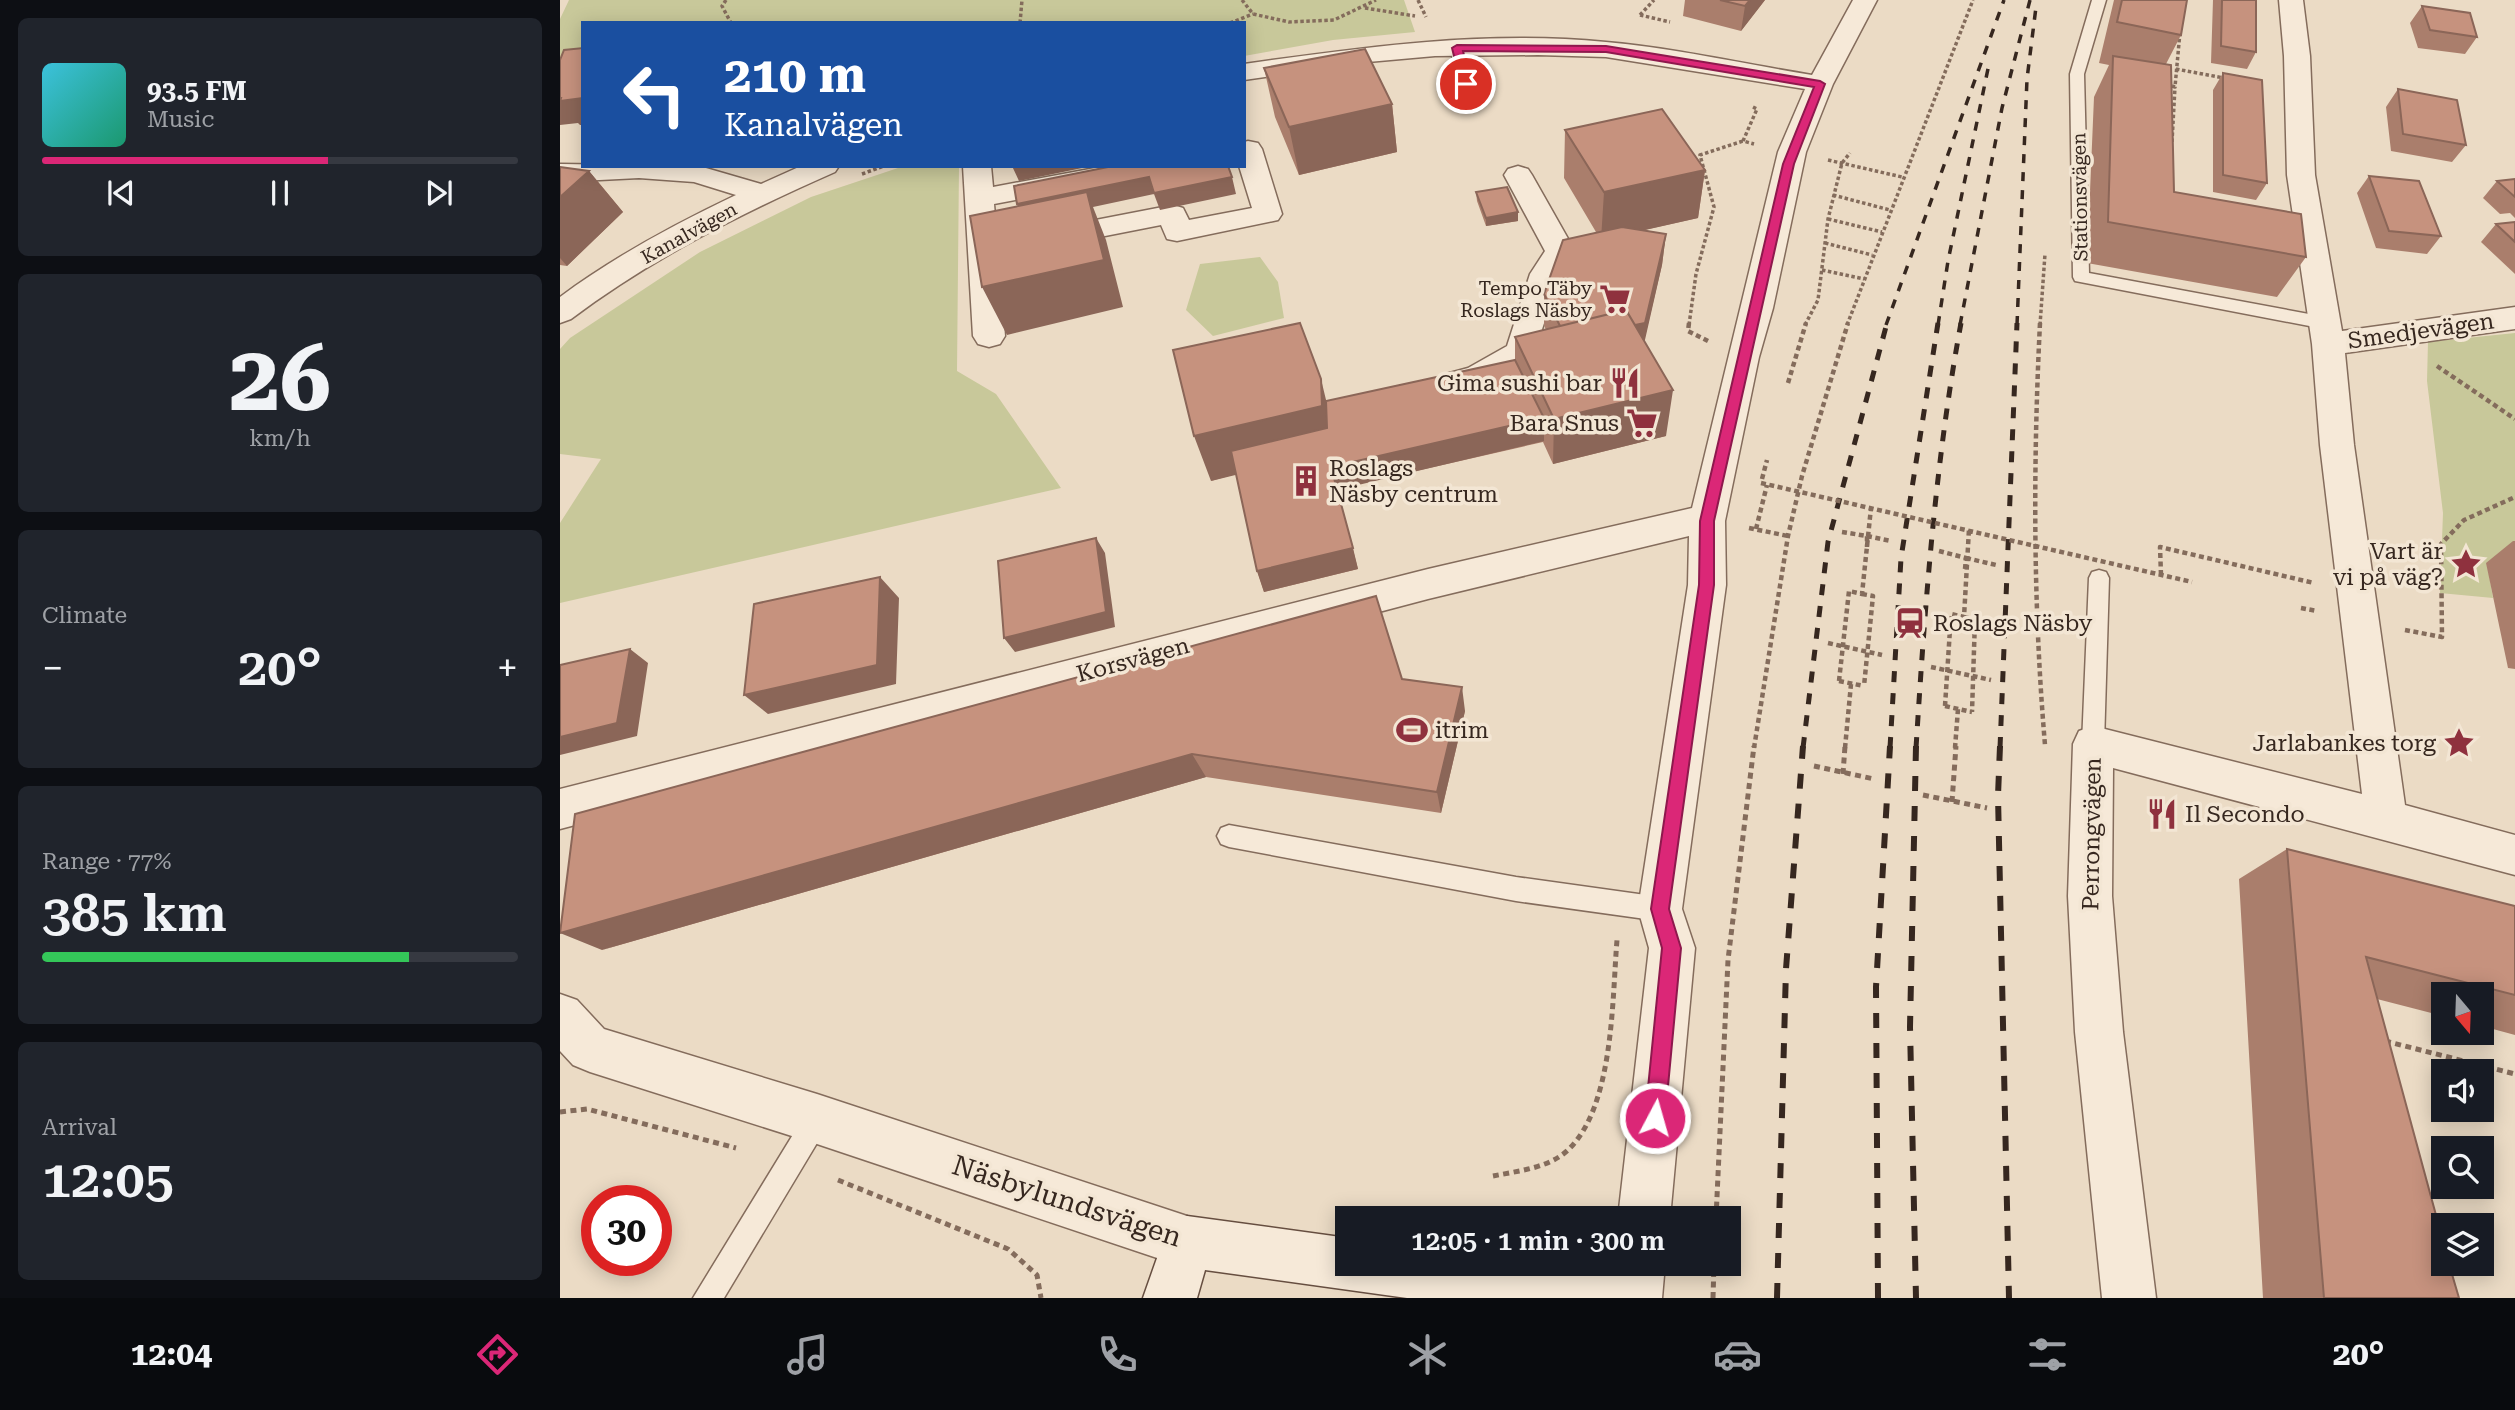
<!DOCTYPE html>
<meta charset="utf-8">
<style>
:root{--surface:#171b24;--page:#20242c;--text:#f1f3f6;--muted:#9ea1a6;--line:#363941;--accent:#db2777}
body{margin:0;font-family:"Roboto Serif",serif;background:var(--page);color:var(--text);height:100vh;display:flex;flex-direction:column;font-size:26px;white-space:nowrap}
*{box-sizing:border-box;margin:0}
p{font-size:23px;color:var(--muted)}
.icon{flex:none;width:38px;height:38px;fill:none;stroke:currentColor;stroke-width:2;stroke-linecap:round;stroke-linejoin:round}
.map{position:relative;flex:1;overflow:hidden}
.panel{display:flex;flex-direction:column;gap:18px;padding:18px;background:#0d0f14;width:560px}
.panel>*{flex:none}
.banner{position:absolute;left:21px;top:21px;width:665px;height:147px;border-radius:0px;box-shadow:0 4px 18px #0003;background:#1a4fa0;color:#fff;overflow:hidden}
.needle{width:46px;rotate:161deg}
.controls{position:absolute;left:1871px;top:982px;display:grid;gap:14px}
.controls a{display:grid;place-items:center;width:63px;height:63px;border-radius:0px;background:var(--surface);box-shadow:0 4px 18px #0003;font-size:35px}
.speed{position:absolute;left:21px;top:1185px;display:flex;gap:14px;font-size:35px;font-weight:700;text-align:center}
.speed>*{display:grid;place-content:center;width:91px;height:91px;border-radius:50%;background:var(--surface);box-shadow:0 4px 18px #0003;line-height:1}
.speed .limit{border:10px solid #d22;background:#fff;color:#111}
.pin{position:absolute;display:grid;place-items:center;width:60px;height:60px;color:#fff;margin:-30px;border:4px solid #fff;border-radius:50%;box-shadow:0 2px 7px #0007}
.me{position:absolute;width:77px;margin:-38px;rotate:6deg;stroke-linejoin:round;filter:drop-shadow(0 0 5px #0008)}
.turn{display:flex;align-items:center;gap:24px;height:147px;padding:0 28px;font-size:32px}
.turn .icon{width:91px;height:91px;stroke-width:2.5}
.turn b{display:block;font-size:49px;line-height:60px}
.big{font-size:52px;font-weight:600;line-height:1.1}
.panel .tile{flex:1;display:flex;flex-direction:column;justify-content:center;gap:10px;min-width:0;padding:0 24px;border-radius:10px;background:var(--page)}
.panel .dial{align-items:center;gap:0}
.dial b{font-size:91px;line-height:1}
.song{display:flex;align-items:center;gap:21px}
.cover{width:84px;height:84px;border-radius:10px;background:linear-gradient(135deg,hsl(190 70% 55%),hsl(160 70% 35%))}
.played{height:7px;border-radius:4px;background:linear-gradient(90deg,var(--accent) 60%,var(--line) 60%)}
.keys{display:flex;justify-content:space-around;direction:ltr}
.heat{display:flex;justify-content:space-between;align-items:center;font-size:38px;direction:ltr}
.charge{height:10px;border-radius:5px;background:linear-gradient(90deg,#34c759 77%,var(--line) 0)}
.trip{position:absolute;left:775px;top:1206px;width:406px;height:70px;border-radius:0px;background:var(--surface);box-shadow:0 4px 18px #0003;font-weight:600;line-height:70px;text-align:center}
.menu{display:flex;height:112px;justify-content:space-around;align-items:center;background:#090b0e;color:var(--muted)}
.menu .icon{width:49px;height:49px}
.menu .selected{color:var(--accent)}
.menu b{font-size:32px;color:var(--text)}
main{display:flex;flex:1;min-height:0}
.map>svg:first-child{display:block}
</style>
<main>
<section class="panel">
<div class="tile">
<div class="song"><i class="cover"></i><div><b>93.5 FM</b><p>Music</p></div></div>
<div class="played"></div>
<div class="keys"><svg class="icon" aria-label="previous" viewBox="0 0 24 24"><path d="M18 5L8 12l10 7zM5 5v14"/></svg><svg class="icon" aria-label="pause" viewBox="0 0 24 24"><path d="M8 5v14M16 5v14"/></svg><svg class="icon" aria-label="next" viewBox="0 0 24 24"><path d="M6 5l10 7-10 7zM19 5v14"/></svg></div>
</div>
<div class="tile dial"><b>26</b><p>km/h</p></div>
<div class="tile"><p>Climate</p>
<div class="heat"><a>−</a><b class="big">20°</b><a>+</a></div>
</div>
<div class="tile"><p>Range · 77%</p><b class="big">385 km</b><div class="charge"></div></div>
<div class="tile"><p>Arrival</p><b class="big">12:05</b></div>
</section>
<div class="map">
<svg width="1955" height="1298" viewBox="0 0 1955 1298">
<rect width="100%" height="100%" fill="#ebdbc5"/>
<path fill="#c8c89a" d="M9,0H844L855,32L773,40L684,56V23H23V58H0V19Z
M344,166H399L397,371L436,394L501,488L0,603V523L41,459L0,454V349L10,338L140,252L251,197Z
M700,257L718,282L724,318L653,336L626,310L640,264Z
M1955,333V569L1927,563L1933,598L1880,593L1883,513L1867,381L1868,342Z"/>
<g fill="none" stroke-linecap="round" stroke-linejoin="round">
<defs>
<path id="lane" d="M1532,0H1546L1524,74L1529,273L1765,317L1771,319L1774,323L1771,327L1765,329L1515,281L1513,277L1510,74Z
M897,44L904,48L913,84L911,87L906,88L899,84L890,48Z
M1539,570L1546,572L1549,578L1544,744L1541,751L1533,754L1525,751L1522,744L1529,578L1532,572Z
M669,825L956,877L1100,897L1109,901L1112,909L1109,917L1100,921L956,901L669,847L661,844L657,836L661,828Z
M257,1106L266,1110L270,1119L266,1128L164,1298H133L248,1110Z"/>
<path id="street" d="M1293,0H1317L1273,84L1246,152L1213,308L1199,357L1165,521L1166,585L1122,909L1135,948L1110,1218H1058L1089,948L1078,909L1128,585L1129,536L868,599L0,829V789L868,569L1132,508L1218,152L1245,89L1046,57L978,55L875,56L808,62L684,80V64C804,47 925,30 1046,42C1115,48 1184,64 1252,75Z
M1719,0H1743L1750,56L1755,175L1782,331L1955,307V329L1785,353L1794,445L1845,805L1955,835V875L1553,768L1552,896L1563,1032L1596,1298H1542L1515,1032L1508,896L1513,744L1519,731L1533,726L1802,794L1760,445L1752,344L1727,175L1724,56Z
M688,141L698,143L702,149L722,214L718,220L617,241L607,239L601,225L489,247L479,245L474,238L479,231L489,229L613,205L623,208L629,220L692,208L679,166H684V142Z
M0,164L139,166L201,184L241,166H279L275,172C182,213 92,258 11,319L0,323V297C55,256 115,224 176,195L134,182L79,178L0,182Z
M403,166H431L433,187L546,166H608L604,172L594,174L434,204L445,336L440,344L429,347L418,344L413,336Z
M958,166L968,169L972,175L1015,251L1000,274L972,360C946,375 914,401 882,391L878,383L882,375L908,368L947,346L970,274L985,251L944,175L948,169Z
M0,994L17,1000L44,1029L257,1094L627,1216L645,1224L653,1242L645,1260L627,1268L257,1144L30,1072L13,1065L0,1051Z
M1053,1264H1105L1102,1298H1048Z"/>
<path id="secondary" d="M627,1216L788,1238V1264H981L1040,1271L1059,1279L1067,1298H847L645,1270L637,1298H583L609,1224Z"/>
</defs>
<use href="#lane" stroke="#846c5c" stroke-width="3"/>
<use href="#street" stroke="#846c5c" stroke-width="3"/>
<use href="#secondary" stroke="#664e40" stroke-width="3"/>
<path stroke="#846c5c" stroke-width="3.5" stroke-dasharray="3.5 2.5" stroke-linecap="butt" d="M166,0L162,6L171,23
M682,0L693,14L729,22L774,20L816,0
M858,0L866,17
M805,8L855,16
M1080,15L1110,22
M1080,15L1094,0
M460,23L462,0
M670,23L693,14
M1616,69L1664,78
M1612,86L1615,87L1620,32
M1193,107L1197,109L1183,141L1194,144
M1612,142L1615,87
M1268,160L1342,177
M302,174L324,166
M1273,195L1330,210
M1268,219L1322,232
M1265,243L1312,255
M1262,270L1304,279
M1129,325L1136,274L1154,207L1140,155L1183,141
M1245,325L1258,300L1268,219L1282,163L1290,153
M1287,325L1413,0
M1480,325L1485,254"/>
<path stroke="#846c5c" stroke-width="4.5" stroke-dasharray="5 3.5" stroke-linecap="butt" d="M1129,323L1128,331L1148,341
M1480,323C1473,464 1473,604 1485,745
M1877,366L1955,419
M1228,383L1246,323
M1202,479L1207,460
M1189,528L1228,536
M1196,529L1207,485
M1282,532L1307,536V547
M1307,536L1331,541
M1379,551L1406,558L1405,569
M1406,558L1436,565
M1601,575L1600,547L1754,583
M1741,608L1757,611
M1845,630L1882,637L1881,544L1904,520L1955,497
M1268,643L1322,655
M1371,667L1431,680
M1279,681L1304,686
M1385,706L1412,712
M1194,748L1228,536L1242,476L1288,323
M1285,748L1291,684
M1395,748L1398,709"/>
<path stroke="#846c5c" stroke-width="5" stroke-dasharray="6 4.5" stroke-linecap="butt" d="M1254,766L1314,779
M1283,774L1285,746
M1363,795L1427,808
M1392,802L1396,746
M1825,1041L1955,1074
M0,1112L27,1109L176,1148
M933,1176C958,1171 989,1168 1008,1150C1054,1106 1052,1000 1057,940
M278,1180L448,1249L477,1275L481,1298
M1156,1218L1168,960L1194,746
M1153,1298L1154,1264"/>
<use href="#lane" fill="#f6e9d8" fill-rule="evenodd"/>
<use href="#street" fill="#f6e9d8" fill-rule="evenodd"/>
<use href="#secondary" fill="#f6e9d8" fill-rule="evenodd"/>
<path stroke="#36271f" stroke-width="3.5" stroke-dasharray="9 9" stroke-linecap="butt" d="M1326,325L1444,0
M1378,325L1388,261L1429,64
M1400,325L1442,108L1470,0
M1457,325L1467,79L1476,7"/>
<path stroke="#36271f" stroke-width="5" stroke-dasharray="11 11" stroke-linecap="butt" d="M1243,748L1268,542L1327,323
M1330,748L1341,558L1378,323
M1356,748C1365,606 1375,463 1401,323
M1440,748L1457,323"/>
<path stroke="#36271f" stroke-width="6" stroke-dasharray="15 15" stroke-linecap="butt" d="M1356,746L1350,1027L1356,1298
M1440,746L1438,796L1449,1298
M1217,1298L1226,969L1243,746
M1318,1298L1316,987L1330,746"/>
<path stroke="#846c5c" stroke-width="4.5" stroke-dasharray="5 3.5" stroke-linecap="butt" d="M1201,483L1632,582
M1302,594L1313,596L1304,686
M1404,617L1415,619L1412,712
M1279,681L1289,591L1302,594L1311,508
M1385,706L1391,614L1404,617L1409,529"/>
</g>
<path fill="#aa7e6c" d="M1125,0H1205L1181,31L1123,16Z
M1554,0H1627L1621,35L1606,64L1614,192L1746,257L1717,297L1527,263L1534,97L1549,65L1539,63Z
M1653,0H1696V52L1687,69L1651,63Z
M1862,6L1917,37L1905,54L1858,48L1850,23Z
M704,68L832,104L837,152L739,175L715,117Z
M1663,73L1707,183L1696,200L1653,192V90Z
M1838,89L1906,145L1892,162L1831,151L1826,107Z
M1005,130L1145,170L1138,218L1084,230L1106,234L1102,265L1084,341L1106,436L993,464L983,442L777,489L798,569L704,592L697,571L676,474L651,481L766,401L955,360V337L986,330L984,325V294L1036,232L1004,178Z
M0,167L29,171L63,212L7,266L0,265Z
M1809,176L1881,236L1867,254L1816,248L1797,193Z
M1955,179V218L1950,213L1940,214L1923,198L1937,181Z
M916,192L958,221L926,226L917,201Z
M1955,222V274L1921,242L1936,224Z
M1953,541H1955V669L1948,668L1926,563Z
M842,679L905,711L881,813L646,777L42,950Z
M1727,849L1955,906V1035L1922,1026V994H1883V1016L1817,999L1899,1298H1703L1679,879Z"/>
<path fill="#8b6658" d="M1190,0H1205L1181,31L1185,6Z
M0,98H23V125H20L18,123L0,125Z
M832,104L837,152L739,175L729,127Z
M452,166H532L459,181Z
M1145,170L1138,218L1041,240L1044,192Z
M29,171L63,212L7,266L0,258V197Z
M589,177H672L676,194L600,210L594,194L533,207L546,240L563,307L447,335L422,287L465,221L457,204Z
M958,212V221L926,226V218Z
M1106,234L1102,265L1082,353L1006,371Z
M761,379L772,425V451L651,481L634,436Z
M1113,390L1106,436L993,464L994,419Z
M984,418V441L777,490L771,467Z
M536,538L545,553L555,627L455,652L444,638Z
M793,548L798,569L704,592L697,571Z
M320,577L339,598L336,684L208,714L184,695Z
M70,649L88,663L77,736L0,755V737Z
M902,687L905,711L881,813L877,792Z
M632,754L646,777L42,950L0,933Z"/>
<path fill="#c6927e" stroke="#8b6658" stroke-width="2" d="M1160,0H1190L1185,6Z
M1562,0H1627L1621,35L1557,22Z
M1662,0H1696V52L1661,46Z
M1862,6L1910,13L1917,37L1870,30Z
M23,48V98L0,101L1,98H0V60L4,50Z
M805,49L832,104L729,127L704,68Z
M1553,56L1611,65L1614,192L1741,214L1746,257L1548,222Z
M1663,73L1702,80L1707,183L1663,175Z
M1838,89L1897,100L1906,145L1843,134Z
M1102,109L1145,170L1044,192L1005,130Z
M553,166H668L672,177L594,193L589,177L457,204L454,186Z
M0,167L29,171L0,197Z
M1809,176L1859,181L1881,236L1829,231Z
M1955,179V197L1937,181Z
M947,187L958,212L926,218L916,192Z
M527,192L544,260L422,287L410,216Z
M1955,222V242L1936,224Z
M1062,227L1106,234L1085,323L1075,325L1066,310L1000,326L984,294L1003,240Z
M1066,310L1113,390L994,419L955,337Z
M740,323L761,379L762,406L634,436L613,350Z
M955,360L984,418L771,467L793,548L697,571L671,451L767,428L766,401Z
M536,538L546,612L444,638L438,561Z
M320,577L317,665L184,695L194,604Z
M816,596L842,679L902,687L877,792L632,754L0,933L15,814Z
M70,649L57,723L0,737V665Z
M1727,849L1955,906V995L1806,957L1883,1241V1264H1889L1899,1298H1764Z"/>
<path fill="#db2777" stroke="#8e194d" stroke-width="2" d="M897,45L1046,46L1260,81L1265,84L1234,164L1154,521V585L1109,909L1121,948L1105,1118L1102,1125L1095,1128L1088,1125L1085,1118L1102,948L1091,909L1139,585L1140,521L1223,164L1254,87L1046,52L903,51L911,84L906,88L901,84L892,48Z"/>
<defs>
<symbol id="supermarket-bare" viewBox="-9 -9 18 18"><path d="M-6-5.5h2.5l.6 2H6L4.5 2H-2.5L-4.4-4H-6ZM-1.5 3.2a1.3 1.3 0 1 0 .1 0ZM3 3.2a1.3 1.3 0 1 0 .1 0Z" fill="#8f313e" stroke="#f3e6d4" stroke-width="2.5" paint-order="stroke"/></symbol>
<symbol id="restaurant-bare" viewBox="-9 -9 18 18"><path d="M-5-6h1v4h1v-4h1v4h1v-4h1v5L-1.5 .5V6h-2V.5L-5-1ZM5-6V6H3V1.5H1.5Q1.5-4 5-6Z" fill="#8f313e" stroke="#f3e6d4" stroke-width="2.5" paint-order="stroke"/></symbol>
<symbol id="building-bare" viewBox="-9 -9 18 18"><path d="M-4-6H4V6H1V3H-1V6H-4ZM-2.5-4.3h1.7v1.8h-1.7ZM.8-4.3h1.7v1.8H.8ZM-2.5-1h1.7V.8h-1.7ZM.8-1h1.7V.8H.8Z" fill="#8f313e" stroke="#f3e6d4" stroke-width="2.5" paint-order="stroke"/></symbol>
<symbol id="sight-bare" viewBox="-9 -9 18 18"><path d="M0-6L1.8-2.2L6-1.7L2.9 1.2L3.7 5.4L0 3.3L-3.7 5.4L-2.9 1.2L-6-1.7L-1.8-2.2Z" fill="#8f313e" stroke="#f3e6d4" stroke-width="2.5" paint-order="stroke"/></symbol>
<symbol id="station-bare" viewBox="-9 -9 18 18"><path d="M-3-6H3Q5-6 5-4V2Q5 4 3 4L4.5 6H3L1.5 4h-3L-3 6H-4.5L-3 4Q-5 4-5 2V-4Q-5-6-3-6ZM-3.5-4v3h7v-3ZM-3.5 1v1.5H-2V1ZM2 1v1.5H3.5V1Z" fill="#8f313e" stroke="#f3e6d4" stroke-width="2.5" paint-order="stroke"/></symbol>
<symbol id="stadium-bare" viewBox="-9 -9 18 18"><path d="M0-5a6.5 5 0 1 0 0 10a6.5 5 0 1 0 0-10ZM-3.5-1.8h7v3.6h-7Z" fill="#8f313e" stroke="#f3e6d4" stroke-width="2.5" paint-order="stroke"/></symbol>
</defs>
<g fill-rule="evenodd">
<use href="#supermarket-bare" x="1033" y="277" width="44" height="44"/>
<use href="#restaurant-bare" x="1043" y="361" width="44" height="44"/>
<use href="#supermarket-bare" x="1060" y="401" width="44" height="44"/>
<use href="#building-bare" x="724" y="459" width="44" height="44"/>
<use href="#sight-bare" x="1884" y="542" width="44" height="44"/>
<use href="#station-bare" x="1328" y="601" width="44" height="44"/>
<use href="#stadium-bare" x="830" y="708" width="44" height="44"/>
<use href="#sight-bare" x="1877" y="721" width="44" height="44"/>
<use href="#restaurant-bare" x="1580" y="792" width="44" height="44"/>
</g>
<g text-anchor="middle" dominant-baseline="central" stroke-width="7" stroke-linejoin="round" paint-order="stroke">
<g font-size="19" fill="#36271f" stroke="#f3e6d4">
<text transform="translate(1520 197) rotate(-91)">Stationsvägen</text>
<text transform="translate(129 233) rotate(-29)">Kanalvägen</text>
</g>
<g font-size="19" fill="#36271f" stroke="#f3e6d4" text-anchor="end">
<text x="1032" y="288">Tempo Täby<tspan x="1032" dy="22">Roslags Näsby</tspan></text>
</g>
<g font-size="23" fill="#36271f" stroke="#f3e6d4">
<text transform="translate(1861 331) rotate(-8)">Smedjevägen</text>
<text transform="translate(573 660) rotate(-15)">Korsvägen</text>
<text transform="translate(1532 834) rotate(-89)">Perrongvägen</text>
</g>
<g font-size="23" fill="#36271f" stroke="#f3e6d4" text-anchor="end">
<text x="1042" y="383">Gima sushi bar</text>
<text x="1059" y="423">Bara Snus</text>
<text x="769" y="468" text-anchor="start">Roslags<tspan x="769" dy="26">Näsby centrum</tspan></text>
<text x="1883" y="551">Vart är<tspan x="1883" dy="26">vi på väg?</tspan></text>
<text x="1373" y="623" text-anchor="start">Roslags Näsby</text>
<text x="875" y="730" text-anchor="start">itrim</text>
<text x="1876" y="743">Jarlabankes torg</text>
<text x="1625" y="814" text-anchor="start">Il Secondo</text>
</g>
<g font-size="28" fill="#36271f" stroke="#f3e6d4">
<text transform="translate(507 1201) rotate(18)">Näsbylundsvägen</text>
</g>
</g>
</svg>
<div class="controls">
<a><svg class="needle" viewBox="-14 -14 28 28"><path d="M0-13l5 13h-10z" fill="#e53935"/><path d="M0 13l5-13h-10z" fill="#9ea1a6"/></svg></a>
<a><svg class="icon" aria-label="sound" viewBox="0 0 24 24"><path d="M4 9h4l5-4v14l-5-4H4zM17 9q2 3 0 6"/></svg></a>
<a><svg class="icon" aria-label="search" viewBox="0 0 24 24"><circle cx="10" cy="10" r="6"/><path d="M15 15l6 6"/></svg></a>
<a><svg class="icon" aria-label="layers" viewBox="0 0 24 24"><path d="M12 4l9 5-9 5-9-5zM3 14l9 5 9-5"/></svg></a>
</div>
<div class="speed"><div class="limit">30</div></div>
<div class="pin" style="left:906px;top:84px;background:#d93025"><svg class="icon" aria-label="arrive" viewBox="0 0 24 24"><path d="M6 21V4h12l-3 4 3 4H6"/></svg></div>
<svg class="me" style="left:1095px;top:1118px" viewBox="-20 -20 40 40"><circle r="17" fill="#db2777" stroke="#fff" stroke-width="3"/><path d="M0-11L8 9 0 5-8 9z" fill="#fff"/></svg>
<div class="trip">12:05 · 1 min · 300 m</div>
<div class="banner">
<div class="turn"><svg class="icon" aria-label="left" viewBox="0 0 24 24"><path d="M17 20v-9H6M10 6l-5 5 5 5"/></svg><div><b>210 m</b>Kanalvägen</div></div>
</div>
</div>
</main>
<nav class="menu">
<b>12:04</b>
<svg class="icon selected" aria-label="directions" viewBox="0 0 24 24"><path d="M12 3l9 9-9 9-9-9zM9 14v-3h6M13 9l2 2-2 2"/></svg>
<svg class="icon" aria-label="music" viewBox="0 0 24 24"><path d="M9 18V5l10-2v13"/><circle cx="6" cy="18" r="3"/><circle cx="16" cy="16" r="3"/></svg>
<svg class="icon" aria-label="phone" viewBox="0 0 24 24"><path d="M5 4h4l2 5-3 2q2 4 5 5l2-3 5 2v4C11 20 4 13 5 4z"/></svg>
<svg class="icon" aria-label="climate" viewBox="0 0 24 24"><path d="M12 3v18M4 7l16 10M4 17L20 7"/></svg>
<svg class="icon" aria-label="car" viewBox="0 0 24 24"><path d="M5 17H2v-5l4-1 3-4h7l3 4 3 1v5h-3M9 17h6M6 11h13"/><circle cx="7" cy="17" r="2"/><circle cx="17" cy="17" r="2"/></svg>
<svg class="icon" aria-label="filters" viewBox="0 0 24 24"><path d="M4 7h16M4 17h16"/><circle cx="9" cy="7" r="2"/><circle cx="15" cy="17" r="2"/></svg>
<b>20°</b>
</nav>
